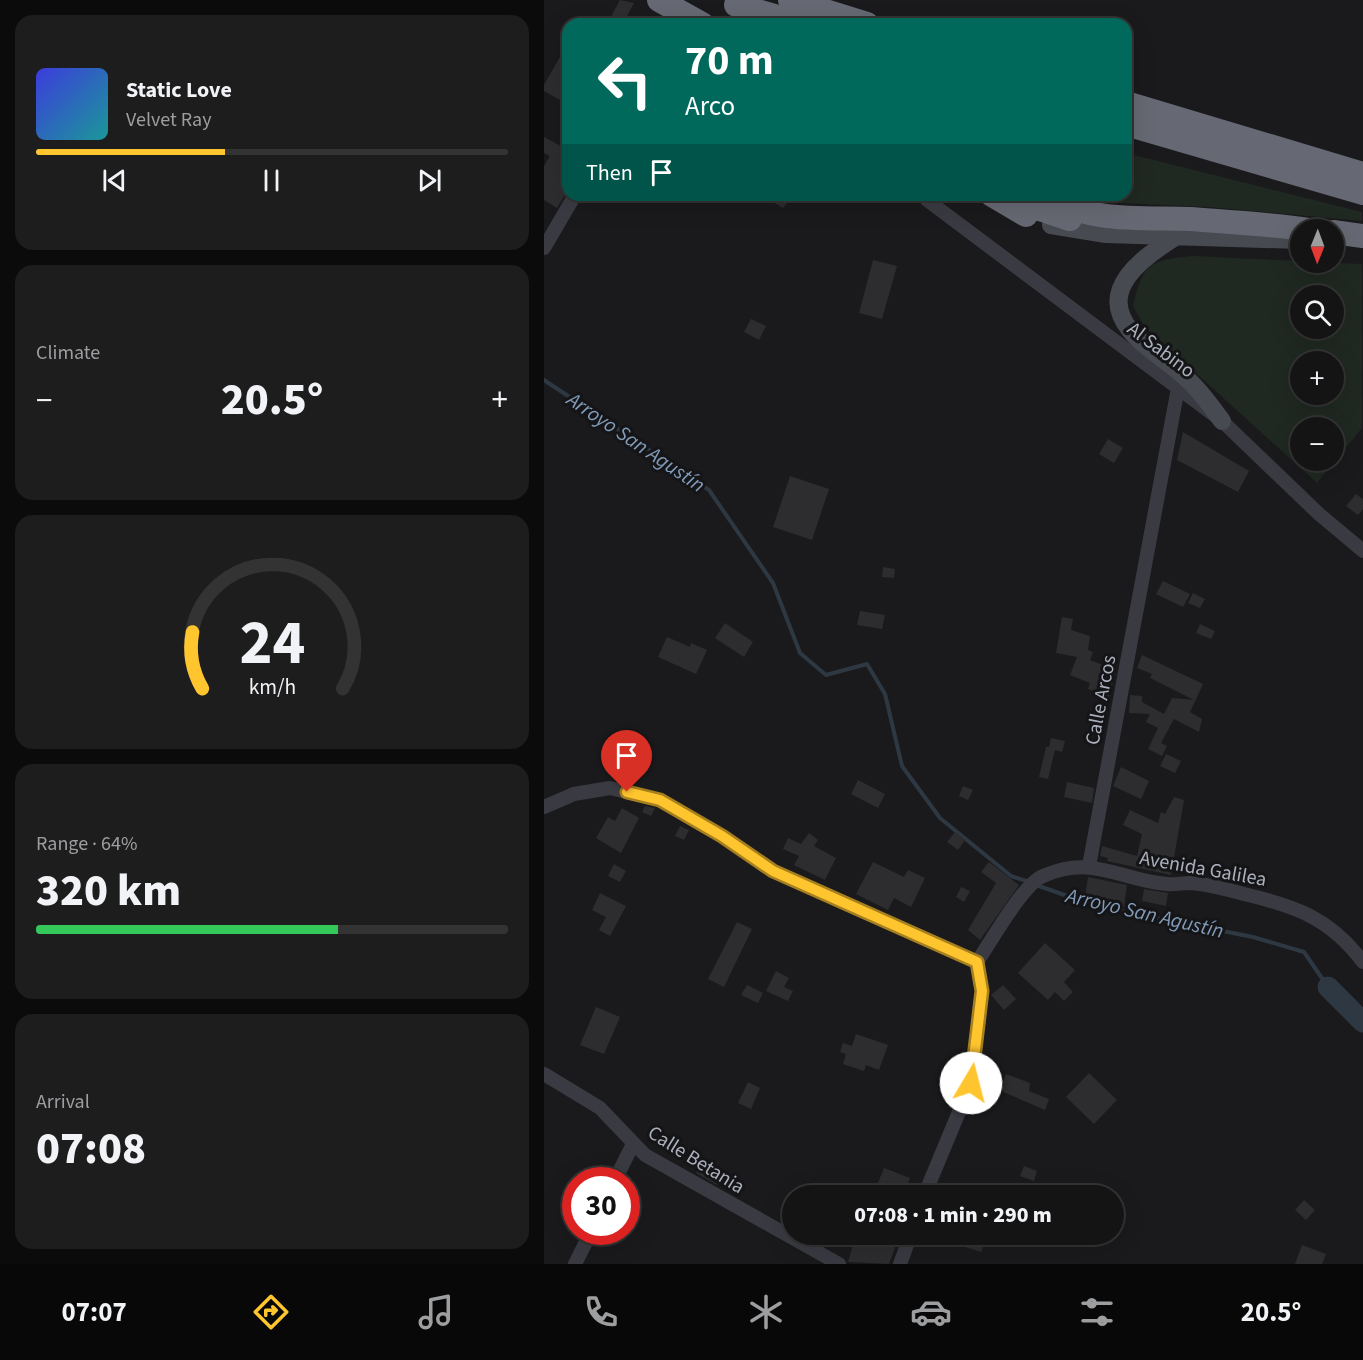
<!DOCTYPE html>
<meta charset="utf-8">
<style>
:root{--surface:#141415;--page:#1d1d1e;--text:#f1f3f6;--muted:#9d9ea0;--line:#333334;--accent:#ffc52f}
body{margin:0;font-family:"Source Sans 3",sans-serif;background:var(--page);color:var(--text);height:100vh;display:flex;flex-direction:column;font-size:22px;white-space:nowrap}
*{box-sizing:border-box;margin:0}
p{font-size:20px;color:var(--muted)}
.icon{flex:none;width:33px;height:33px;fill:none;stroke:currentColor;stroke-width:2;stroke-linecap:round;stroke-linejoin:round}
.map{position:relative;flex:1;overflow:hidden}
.drawer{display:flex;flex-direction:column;gap:15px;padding:15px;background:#0b0b0c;width:544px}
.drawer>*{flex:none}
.banner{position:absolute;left:18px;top:18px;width:570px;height:183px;border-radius:18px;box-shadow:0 6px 24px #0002,0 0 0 2px var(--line);background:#00695c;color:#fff;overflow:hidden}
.needle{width:39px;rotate:181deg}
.controls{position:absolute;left:746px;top:219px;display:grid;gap:12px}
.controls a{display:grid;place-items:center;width:54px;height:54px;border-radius:50%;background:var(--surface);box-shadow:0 6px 24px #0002,0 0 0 2px var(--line);font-size:30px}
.speed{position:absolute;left:18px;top:1167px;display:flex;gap:12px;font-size:30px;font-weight:700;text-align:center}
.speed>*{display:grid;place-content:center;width:78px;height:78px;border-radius:50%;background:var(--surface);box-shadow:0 6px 24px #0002,0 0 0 2px var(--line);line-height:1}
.speed .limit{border:9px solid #d22;background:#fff;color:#111}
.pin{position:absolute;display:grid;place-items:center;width:51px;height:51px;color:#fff;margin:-62px -26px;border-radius:50% 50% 50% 0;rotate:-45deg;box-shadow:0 0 6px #0007}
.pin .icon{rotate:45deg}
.me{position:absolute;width:66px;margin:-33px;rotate:8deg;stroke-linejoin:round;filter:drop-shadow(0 0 4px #0008)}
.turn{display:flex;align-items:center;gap:21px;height:126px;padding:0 24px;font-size:27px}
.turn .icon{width:78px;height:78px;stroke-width:2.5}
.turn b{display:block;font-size:42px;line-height:51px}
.then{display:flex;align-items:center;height:57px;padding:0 24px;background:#0003;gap:12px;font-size:22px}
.big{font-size:45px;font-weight:800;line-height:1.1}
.drawer .card{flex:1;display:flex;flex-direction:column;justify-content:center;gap:9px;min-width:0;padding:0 21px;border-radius:18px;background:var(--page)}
.drawer .dial{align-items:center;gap:0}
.dial svg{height:156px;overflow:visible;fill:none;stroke:var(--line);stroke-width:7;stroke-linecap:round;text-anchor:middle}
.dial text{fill:var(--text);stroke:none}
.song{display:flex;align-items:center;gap:18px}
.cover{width:72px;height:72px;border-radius:9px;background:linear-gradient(135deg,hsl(240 70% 55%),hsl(180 70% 35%))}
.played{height:6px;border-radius:3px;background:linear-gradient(90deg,var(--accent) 40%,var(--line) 40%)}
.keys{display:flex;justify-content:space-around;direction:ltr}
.heat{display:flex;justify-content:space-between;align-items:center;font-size:33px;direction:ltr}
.charge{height:9px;border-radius:4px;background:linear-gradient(90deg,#34c759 64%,var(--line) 0)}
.trip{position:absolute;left:238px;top:1185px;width:342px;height:60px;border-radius:30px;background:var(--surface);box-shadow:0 6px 24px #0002,0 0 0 2px var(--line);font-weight:800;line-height:60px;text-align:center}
.menu{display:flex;height:96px;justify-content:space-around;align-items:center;background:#080808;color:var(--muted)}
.menu .icon{width:42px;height:42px}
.menu .selected{color:var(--accent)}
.menu b{font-size:27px;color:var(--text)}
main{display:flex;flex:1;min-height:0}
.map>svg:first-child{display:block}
</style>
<main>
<section class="drawer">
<div class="card">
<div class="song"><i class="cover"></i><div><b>Static Love</b><p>Velvet Ray</p></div></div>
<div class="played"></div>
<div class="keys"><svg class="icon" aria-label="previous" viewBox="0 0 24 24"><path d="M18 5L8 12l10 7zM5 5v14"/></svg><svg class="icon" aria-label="pause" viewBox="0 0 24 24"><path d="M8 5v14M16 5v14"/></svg><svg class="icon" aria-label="next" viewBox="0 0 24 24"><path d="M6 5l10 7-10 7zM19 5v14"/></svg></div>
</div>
<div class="card"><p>Climate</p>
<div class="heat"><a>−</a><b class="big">20.5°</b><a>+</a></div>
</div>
<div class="card dial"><svg viewBox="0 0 100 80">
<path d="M14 69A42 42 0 1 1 86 69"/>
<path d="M14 69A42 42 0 0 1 9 40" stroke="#ffc52f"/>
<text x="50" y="56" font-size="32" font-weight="700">24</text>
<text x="50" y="72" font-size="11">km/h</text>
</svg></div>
<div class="card"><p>Range · 64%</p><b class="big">320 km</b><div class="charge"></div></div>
<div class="card"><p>Arrival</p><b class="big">07:08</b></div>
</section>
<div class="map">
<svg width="819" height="1264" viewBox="0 0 819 1264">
<rect width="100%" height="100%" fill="#1a1a1c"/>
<path fill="#1f2821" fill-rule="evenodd" d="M582,153L818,212V221L665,207L577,203L541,195H582Z
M650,256L818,264V428L773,483L600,326L589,306C599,263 606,260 650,256ZM756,296H789V328H756ZM756,362H789V394H756ZM756,428H789V460H756Z"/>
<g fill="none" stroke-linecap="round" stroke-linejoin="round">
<path stroke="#2e3842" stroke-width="4" d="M0,380L165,490L229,583L256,653L282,675L323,664L341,694L358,766L396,818L467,876L485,882
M492,885L552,906L709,937L760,952L784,987L819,1022"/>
<path stroke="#2e3842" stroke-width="21" d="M784,987L819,1022"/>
</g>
<path fill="#2d2d30" d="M76,0L90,3L79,24H63Z
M17,55L24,59V86L16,100L0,91V85Z
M0,137L24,150V190L13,208L0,200V166L6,156L0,153Z
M237,195H249L239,208L231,203Z
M329,260L353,266L338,319L315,313Z
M207,319L222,326L215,340L200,332Z
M639,432L705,471L694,492L633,460Z
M564,439L579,448L570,463L555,454Z
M246,476L285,489L268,540L229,527Z
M812,494L819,499V509L814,515L802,506Z
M339,567L351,569L350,578L338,577Z
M619,581L646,594L639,607L612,594Z
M649,593L661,599L656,608L644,603Z
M316,611L341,615L338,629L313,625Z
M518,617L529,619L527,630L546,636L544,650L549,652L546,660L572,670L565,697L544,689L546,683L526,675L533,657L512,653Z
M181,623L209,642L200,657L171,638Z
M656,624L671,631L667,639L652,633Z
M123,637L146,647L147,643L163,650L152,674L114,657Z
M598,655L659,684L646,712L658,719L655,732L630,719L617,743L623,746L618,756L604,749L614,728L602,722L606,714L585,713L586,695L598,696V702L620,714L628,698L650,700L606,678L608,674L593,668Z
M507,738L521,741L518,752L511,750L504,779L495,777L502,747H505Z
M622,754L637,761L631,773L616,766Z
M577,767L605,781L597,799L569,786Z
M314,780L341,794L334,808L307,794Z
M523,782L550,788L548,803L520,797Z
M419,786L429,790L424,800L415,796Z
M630,797L640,800L627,875L563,861L564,858L556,856L558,846L593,856L598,834L579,825L586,810L614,823L617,812L621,814Z
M101,806L111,808L107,816L98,812Z
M78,808L95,818L77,853L52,838L64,817L71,821Z
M136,826L145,830L140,840L131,836Z
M411,832L421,840L414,850L403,842Z
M265,833L274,840L270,846L292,858L281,880L250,865L255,856L239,849L244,838L257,844Z
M329,862L360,877L364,870L381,878L367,907L350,898L344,910L312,894Z
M445,862L475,885L436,940L424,930L452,883L437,872Z
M70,864L82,871L76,882L64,876Z
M544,877L583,885L580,907L567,905L568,900L541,896Z
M417,887L426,891L420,902L412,897Z
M600,889L624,893L622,906L598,901Z
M56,893L82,906L66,936L55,930L62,917L48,910Z
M193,922L208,929L180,987L164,979Z
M501,943L531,970L520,982L529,992L520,1001L511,992L504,1000L474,973Z
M232,971L245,978L240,987L249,991L244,1001L222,991Z
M203,985L219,993L214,1003L197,995Z
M459,985L472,999L460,1010L447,995Z
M52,1007L76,1017L60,1054L36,1045Z
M312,1034L344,1045L335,1070L322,1065L320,1071L299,1064L302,1054L296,1052L299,1043L308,1046Z
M545,1073L573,1100L550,1124L522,1097Z
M462,1074L486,1083L485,1091L505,1099L501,1110L455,1090Z
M204,1082L216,1088L207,1109L194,1103Z
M156,1164L178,1173L173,1185L152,1173Z
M480,1166L493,1171L490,1181L476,1176Z
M340,1168L366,1178L360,1195L333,1185Z
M760,1200L771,1210L762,1220L751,1210Z
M312,1234H356L345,1264L304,1262Z
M399,1234H455L449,1247L441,1243L437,1252L421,1247L422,1245Z
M758,1245L782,1254L778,1264H751Z"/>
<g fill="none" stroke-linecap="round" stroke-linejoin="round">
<path stroke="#3a3b42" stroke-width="14" d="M382,195L383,200L678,421L775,514L819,551
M0,248L31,195
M0,807L30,794L66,788L116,800L178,836L229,871L433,962
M545,866L634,388
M433,962C446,943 479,884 499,876C549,854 576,880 623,884C630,885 638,883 646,883C664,884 682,889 700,894C751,906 786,918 819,962
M0,1074L56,1108L101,1155L295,1264
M71,1180L89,1144
M380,1196L427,1083L438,991L433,962
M31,1264L47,1232
M356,1264L367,1234"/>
<path stroke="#484a52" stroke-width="18" d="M507,225L562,234L756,240
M631,237C602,256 552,288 586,330C601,349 625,361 642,378C656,390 667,406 678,421"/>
<path stroke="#666973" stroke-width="24" d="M115,0L158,24
M246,0L323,24
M582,103L819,174
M582,124L819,193
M448,195L482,215
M472,195L496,209L526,219
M507,195C540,224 605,217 646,219C686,222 726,224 766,230
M789,232L819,236"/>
<path stroke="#666973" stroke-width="24" d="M192,5L259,24"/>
</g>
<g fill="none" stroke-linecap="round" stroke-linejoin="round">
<defs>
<path id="route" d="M83,792L116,800L178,836L229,871L433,962L438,991L427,1083"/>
</defs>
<use href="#route" stroke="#a6801f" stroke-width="15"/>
<use href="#route" stroke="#ffc52f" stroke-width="10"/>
</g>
<g text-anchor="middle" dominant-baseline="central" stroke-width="6" stroke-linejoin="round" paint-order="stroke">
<g font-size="20" fill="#abb0bd" stroke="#151517">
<text transform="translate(617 350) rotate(37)">Al Sabino</text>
<text transform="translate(557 700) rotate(-79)">Calle Arcos</text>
<text transform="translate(659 869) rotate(10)">Avenida Galilea</text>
<text transform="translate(152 1160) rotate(32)">Calle Betania</text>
</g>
<g font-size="21" font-style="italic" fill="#819bb9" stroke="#151517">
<text transform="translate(92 442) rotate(34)">Arroyo San Agustín</text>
<text transform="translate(601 913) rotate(13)">Arroyo San Agustín</text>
</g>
</g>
</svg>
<div class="controls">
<a><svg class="needle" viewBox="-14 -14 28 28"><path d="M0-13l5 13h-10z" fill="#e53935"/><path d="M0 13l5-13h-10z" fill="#9d9ea0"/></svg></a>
<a><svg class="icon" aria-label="search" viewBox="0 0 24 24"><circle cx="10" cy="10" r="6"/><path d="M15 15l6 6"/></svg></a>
<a>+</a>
<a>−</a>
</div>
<div class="speed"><div class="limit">30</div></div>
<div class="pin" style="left:83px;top:792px;background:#d93025"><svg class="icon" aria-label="arrive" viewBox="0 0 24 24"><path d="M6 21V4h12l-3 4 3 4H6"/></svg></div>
<svg class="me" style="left:427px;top:1083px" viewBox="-20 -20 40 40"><circle r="19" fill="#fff"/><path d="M0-13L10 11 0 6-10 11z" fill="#ffc52f"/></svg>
<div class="trip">07:08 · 1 min · 290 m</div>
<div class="banner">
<div class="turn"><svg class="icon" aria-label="left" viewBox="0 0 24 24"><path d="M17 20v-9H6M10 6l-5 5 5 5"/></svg><div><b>70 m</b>Arco</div></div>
<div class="then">Then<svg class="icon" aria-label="arrive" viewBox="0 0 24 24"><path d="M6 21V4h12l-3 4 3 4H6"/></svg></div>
</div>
</div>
</main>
<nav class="menu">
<b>07:07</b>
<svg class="icon selected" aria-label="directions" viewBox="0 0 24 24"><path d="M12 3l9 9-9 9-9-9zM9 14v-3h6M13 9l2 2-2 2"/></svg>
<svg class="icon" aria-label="music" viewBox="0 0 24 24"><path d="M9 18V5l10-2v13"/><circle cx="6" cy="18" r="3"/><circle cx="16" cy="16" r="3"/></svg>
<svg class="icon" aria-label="phone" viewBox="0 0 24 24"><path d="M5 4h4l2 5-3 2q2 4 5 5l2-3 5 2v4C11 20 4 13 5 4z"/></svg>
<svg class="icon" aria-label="climate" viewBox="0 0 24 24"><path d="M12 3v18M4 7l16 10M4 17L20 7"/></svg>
<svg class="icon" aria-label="car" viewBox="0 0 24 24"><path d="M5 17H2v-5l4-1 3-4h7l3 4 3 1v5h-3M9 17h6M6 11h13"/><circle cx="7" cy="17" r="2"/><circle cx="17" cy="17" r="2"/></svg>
<svg class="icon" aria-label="filters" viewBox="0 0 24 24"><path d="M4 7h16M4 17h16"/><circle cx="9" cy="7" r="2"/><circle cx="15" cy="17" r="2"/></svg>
<b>20.5°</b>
</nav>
